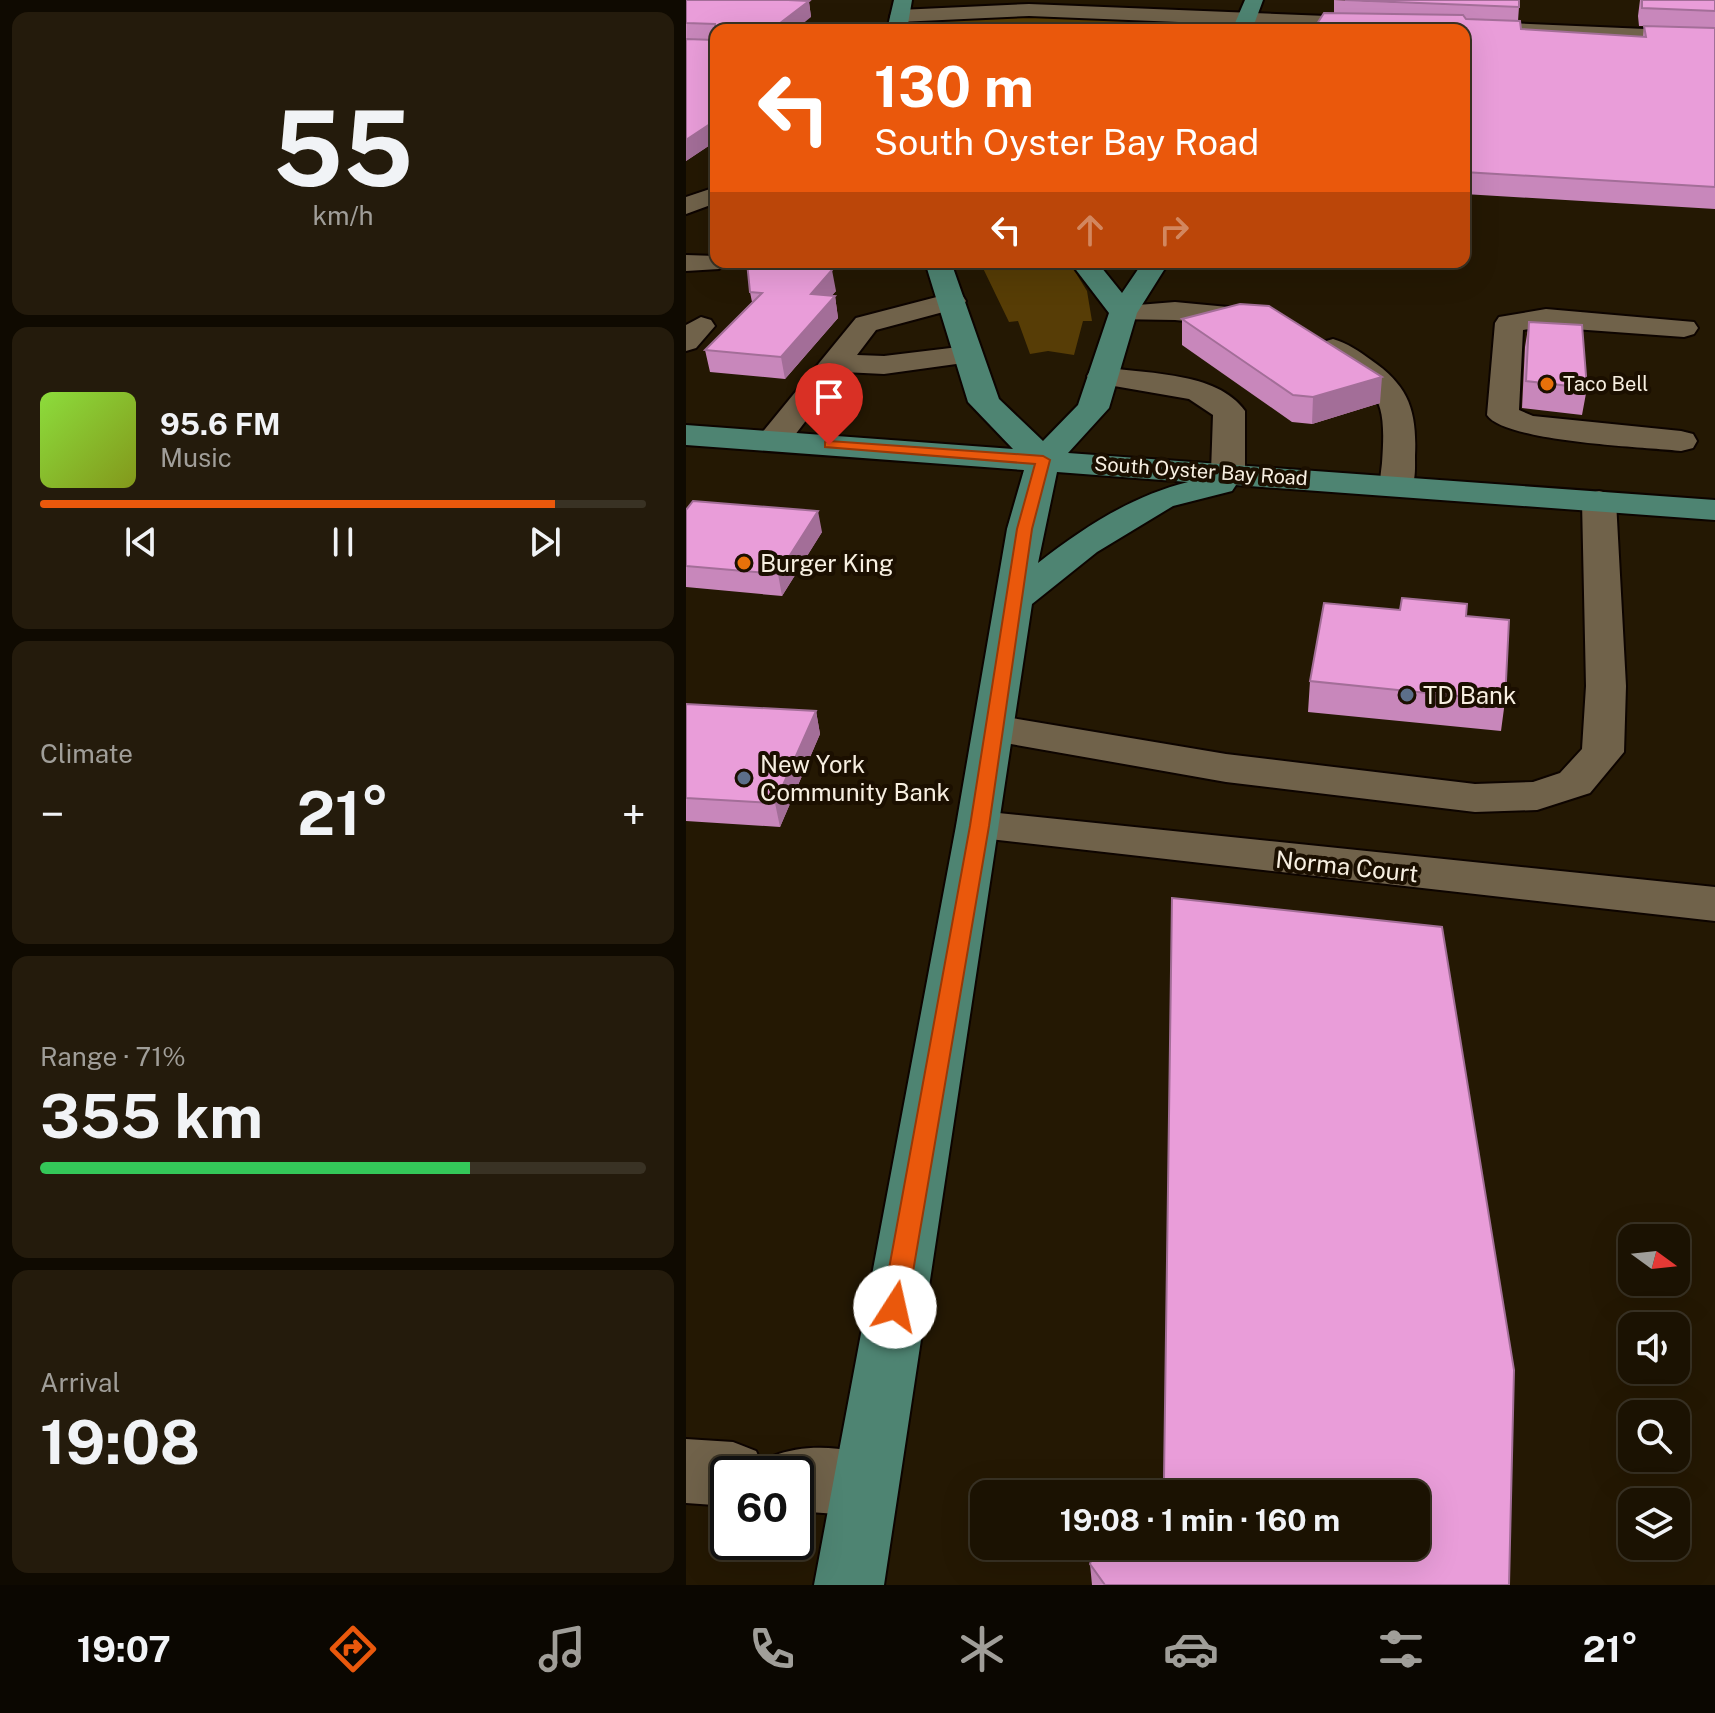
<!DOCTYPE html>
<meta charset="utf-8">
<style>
:root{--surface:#1b1202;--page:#241b0c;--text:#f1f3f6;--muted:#a09e99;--line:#393224;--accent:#ea580c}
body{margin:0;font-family:"Public Sans",sans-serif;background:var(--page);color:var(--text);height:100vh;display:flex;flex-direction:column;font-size:30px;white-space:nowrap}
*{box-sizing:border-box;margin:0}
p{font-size:26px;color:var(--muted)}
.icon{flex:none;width:44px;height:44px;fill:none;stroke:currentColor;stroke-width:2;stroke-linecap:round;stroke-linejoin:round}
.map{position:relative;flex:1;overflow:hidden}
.drawer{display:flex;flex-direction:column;gap:12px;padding:12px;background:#0f0a01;width:686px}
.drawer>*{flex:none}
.top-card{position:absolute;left:24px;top:24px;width:760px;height:244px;border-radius:16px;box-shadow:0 8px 32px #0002,0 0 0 2px var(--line);background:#ea580c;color:#fff;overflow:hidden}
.needle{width:52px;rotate:105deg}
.fabs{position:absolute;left:932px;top:1224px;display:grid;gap:16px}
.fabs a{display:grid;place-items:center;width:72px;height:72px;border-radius:16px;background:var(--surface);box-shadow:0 8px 32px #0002,0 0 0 2px var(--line);font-size:40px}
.speed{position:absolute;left:24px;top:1456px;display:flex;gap:16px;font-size:40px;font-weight:700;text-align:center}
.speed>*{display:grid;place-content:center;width:104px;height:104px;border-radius:50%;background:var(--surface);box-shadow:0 8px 32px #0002,0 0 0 2px var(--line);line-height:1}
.speed .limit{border:4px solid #111;border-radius:12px;background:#fff;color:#111}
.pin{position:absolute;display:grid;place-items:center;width:68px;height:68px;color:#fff;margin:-82px -34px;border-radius:50% 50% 50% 0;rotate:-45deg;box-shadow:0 0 8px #0007}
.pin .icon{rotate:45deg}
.me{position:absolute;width:88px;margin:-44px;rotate:10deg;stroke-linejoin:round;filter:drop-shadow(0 0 6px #0008)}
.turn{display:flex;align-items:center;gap:28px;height:168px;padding:0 32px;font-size:36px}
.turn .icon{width:104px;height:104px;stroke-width:2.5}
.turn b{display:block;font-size:56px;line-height:68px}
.lanes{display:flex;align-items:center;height:76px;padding:0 32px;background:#0003;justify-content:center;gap:40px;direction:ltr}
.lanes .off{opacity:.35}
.big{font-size:60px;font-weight:700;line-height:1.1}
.drawer .tile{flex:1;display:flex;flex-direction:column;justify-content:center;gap:12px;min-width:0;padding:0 28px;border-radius:16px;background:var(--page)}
.drawer .dial{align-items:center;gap:0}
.dial b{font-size:104px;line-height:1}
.song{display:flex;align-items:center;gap:24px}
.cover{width:96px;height:96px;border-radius:12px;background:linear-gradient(135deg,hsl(90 70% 55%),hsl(70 70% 35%))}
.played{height:8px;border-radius:4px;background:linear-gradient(90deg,var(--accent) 85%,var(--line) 85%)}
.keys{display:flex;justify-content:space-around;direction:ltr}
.heat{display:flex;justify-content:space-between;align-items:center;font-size:44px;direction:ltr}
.charge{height:12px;border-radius:6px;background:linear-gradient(90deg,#34c759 71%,var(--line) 0)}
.trip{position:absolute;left:284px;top:1480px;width:460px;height:80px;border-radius:16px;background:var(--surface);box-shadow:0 8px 32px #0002,0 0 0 2px var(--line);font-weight:700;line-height:80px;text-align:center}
.dock{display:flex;height:128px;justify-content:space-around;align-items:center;background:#0b0701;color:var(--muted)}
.dock .icon{width:56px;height:56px}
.dock .current{color:var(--accent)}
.dock b{font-size:36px;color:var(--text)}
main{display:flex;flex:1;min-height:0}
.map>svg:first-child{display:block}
</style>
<main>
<section class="drawer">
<div class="tile dial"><b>55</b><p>km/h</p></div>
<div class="tile">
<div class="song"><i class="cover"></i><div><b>95.6 FM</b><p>Music</p></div></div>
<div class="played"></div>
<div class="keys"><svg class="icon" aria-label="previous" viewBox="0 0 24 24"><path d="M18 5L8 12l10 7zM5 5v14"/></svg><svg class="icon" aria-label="pause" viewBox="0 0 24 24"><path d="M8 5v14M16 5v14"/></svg><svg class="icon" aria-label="next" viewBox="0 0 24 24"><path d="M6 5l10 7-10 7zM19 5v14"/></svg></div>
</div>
<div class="tile"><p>Climate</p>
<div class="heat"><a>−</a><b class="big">21°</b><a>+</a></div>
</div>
<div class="tile"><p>Range · 71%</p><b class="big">355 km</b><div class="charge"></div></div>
<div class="tile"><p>Arrival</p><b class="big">19:08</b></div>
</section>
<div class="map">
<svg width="1029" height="1585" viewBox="0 0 1029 1585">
<rect width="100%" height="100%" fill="#241803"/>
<path fill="#573d06" d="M327,14L526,22L528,24L524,30H255L256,20Z
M294,262H383L401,291L406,321H397L388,355L362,351L344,354L332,321L323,322Z"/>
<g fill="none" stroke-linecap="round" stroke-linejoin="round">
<defs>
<path id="minor" d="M343,4L691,18L701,24L691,30L343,16L213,22L204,16L213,10Z
M820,23L1029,32V44L813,33L810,29Z
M30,187V203L0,214V197Z
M0,255L30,256V262L37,263L33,269L0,271Z
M266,293L276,295L280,301L276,307L190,330L171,355L198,356L281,346L292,349L296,355L292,361L198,374L157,372L99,448L87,451L75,448L71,441L75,434L170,318Z
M489,302L574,310L584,313L588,319L584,325L574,328L489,320L427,319L423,313L427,307Z
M860,309L1008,322L1012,328L1008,334L998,337L860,327L837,330L833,410L847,416L995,431L1007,434L1011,441L1007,448L995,451C958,447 819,442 801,415L809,323L813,317Z
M15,317L25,320L29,326L10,348L0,351V325Z
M647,339C661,343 673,351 685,360C723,386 731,411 729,456C729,469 730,482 723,492L711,495L699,492C692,483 695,474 696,463C701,394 692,391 637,354L632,348L637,342Z
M416,367C459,374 531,371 559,411V472L554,479L542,482L530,479L525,472L527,415L503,399L405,382L401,376L405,370Z
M913,491L925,494L930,501L940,686L938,752L904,793L851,810L789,812L540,782L308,741L293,737L287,728L293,719L308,715L540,754L789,784L847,782L874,773L896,749L900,686L896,501L901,494Z
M293,811L1029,887V921L277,836L270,826L277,816Z
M0,1439L47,1442L70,1451L80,1473L87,1456C122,1442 166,1447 201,1461L211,1484L201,1507L178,1516L110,1511V1474H42V1506L0,1503Z"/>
<path id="major" d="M208,0H226L221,30H201Z
M559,0H577L566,30H546Z
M239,262H265L313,399L357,441L392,405L423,313L384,262H411L436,293L457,262H483L451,313L423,408L382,453L1029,500V520L550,485L546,491L487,506L411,552L346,604L198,1585H128L270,826L321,529L338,470L0,445V425L327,449L282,402ZM371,472L502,482C446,496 398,527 352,563Z"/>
</defs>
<use href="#minor" stroke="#0d0400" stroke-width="4"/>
<use href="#major" stroke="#0d0400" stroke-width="4"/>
<use href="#minor" fill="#70624a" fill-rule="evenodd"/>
<use href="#major" fill="#4e8472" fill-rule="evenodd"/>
</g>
<path fill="#c887bb" d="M0,0L123,2L125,17L30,30V141L0,161Z
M648,0L833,7L832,21L835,29L957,37L958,26H953L952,16L954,0H1029V209L778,194V30L648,13Z
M150,291L145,296H149L152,318L99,379L24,372L19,350L66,302L64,292Z
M496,319L694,403L626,424L606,422L496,345Z
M843,322L901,388L896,415L836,408L839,347Z
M0,510L136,532L96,596L0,587Z
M780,616L819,701L815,731L622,712L624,681Z
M0,704L130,711L134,734L94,827L0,821Z
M478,1479L823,1585H406L404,1564Z"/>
<path fill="#a36e98" d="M101,0H125L123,2L125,17L109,30H85Z
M30,120V141L0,161V140Z
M146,270L150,291L128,316L125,294Z
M149,296L152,318L99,379L95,357Z
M696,377L694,403L626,424L627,397Z
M132,511L136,532L96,596L92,574Z
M130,711L134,734L94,827L89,803Z"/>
<path fill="#e99dd9" stroke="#a36e98" stroke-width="2" d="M0,0H102L123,1L85,30H30V120L0,140V39L29,40V24L0,23Z
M659,0H833V7Z
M956,0H1029V11L956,8Z
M638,13L777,15L780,19L834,21L835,29L960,37L958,26L1029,28V187L778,172V30H627Z
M61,262H145L146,270L125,294L149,296L95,357L19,350L76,293L64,292Z
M554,304L583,306L696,377L627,397L607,395L496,319Z
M843,322L896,325L901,388L840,381Z
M7,501L132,511L92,574L0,566V510Z
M716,598L781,604L780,616L823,620L819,701L624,681L638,603L714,610Z
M0,704L130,711L89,803L0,798Z
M486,898L756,927L828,1370L823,1585H419L404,1564L410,1546H730V1494H455L478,1479Z"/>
<path fill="#ea580c" stroke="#983908" stroke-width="2" d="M143,441L357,456L364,460L346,529L303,826L221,1307L217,1315L209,1319L200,1315L196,1307L284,826L331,529L349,464L139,447V442Z"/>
<g fill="#e8710a" stroke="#1b0f00" stroke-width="3">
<circle cx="861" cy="384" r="8"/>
<circle cx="58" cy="563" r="8"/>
</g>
<g fill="#5c6f8a" stroke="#1b0f00" stroke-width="3">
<circle cx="721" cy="695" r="8"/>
<circle cx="58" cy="778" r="8"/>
</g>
<g text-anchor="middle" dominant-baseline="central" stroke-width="8" stroke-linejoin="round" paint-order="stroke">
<g font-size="20" fill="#f7efe1" stroke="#1b0f00" text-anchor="start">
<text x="877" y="384">Taco Bell</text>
</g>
<g font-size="20" fill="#f7efe1" stroke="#1b0f00">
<text transform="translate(515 471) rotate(4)">South Oyster Bay Road</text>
</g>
<g font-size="24" fill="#f7efe1" stroke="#1b0f00" text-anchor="start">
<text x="74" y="563">Burger King</text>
<text x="737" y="695">TD Bank</text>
<text x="74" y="764">New York<tspan x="74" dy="28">Community Bank</tspan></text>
</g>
<g font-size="24" fill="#f7efe1" stroke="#1b0f00">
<text transform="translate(661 866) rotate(6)">Norma Court</text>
</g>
</g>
</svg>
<div class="fabs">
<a><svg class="needle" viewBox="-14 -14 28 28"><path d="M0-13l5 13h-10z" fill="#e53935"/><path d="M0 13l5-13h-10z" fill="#a09e99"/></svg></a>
<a><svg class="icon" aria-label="sound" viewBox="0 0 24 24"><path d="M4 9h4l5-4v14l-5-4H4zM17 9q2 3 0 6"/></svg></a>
<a><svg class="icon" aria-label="search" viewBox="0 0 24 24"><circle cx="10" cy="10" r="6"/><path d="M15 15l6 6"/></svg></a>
<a><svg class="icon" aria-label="layers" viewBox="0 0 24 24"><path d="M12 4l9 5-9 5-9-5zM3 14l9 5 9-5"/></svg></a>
</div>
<div class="speed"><div class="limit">60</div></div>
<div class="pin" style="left:143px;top:445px;background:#d93025"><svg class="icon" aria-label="arrive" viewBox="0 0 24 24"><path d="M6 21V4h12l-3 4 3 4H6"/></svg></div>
<svg class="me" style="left:209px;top:1307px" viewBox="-20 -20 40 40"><circle r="19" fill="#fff"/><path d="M0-13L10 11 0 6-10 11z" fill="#ea580c"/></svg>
<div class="trip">19:08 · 1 min · 160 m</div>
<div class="top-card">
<div class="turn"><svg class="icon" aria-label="left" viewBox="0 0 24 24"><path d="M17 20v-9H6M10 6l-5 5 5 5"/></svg><div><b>130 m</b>South Oyster Bay Road</div></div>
<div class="lanes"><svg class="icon" aria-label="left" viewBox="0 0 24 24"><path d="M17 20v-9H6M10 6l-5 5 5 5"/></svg><svg class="icon off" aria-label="ahead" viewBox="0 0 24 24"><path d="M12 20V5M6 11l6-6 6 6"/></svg><svg class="icon off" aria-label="right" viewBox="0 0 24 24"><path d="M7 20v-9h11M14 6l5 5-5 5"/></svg></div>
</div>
</div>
</main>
<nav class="dock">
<b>19:07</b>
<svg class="icon current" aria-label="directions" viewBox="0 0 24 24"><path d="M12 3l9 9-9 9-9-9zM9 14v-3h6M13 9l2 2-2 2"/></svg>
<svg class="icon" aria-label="music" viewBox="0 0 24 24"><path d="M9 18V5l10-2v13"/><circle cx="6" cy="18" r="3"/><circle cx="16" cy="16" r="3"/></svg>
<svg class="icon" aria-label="phone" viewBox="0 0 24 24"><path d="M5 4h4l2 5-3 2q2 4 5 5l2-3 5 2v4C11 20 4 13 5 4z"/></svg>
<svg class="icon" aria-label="climate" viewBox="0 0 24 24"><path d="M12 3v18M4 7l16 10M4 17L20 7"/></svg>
<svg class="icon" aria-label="car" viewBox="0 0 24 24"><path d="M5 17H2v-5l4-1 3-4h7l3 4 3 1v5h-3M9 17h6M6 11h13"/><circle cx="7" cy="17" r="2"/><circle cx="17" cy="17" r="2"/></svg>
<svg class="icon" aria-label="filters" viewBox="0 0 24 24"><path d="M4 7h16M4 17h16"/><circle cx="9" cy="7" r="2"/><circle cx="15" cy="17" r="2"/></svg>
<b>21°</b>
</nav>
